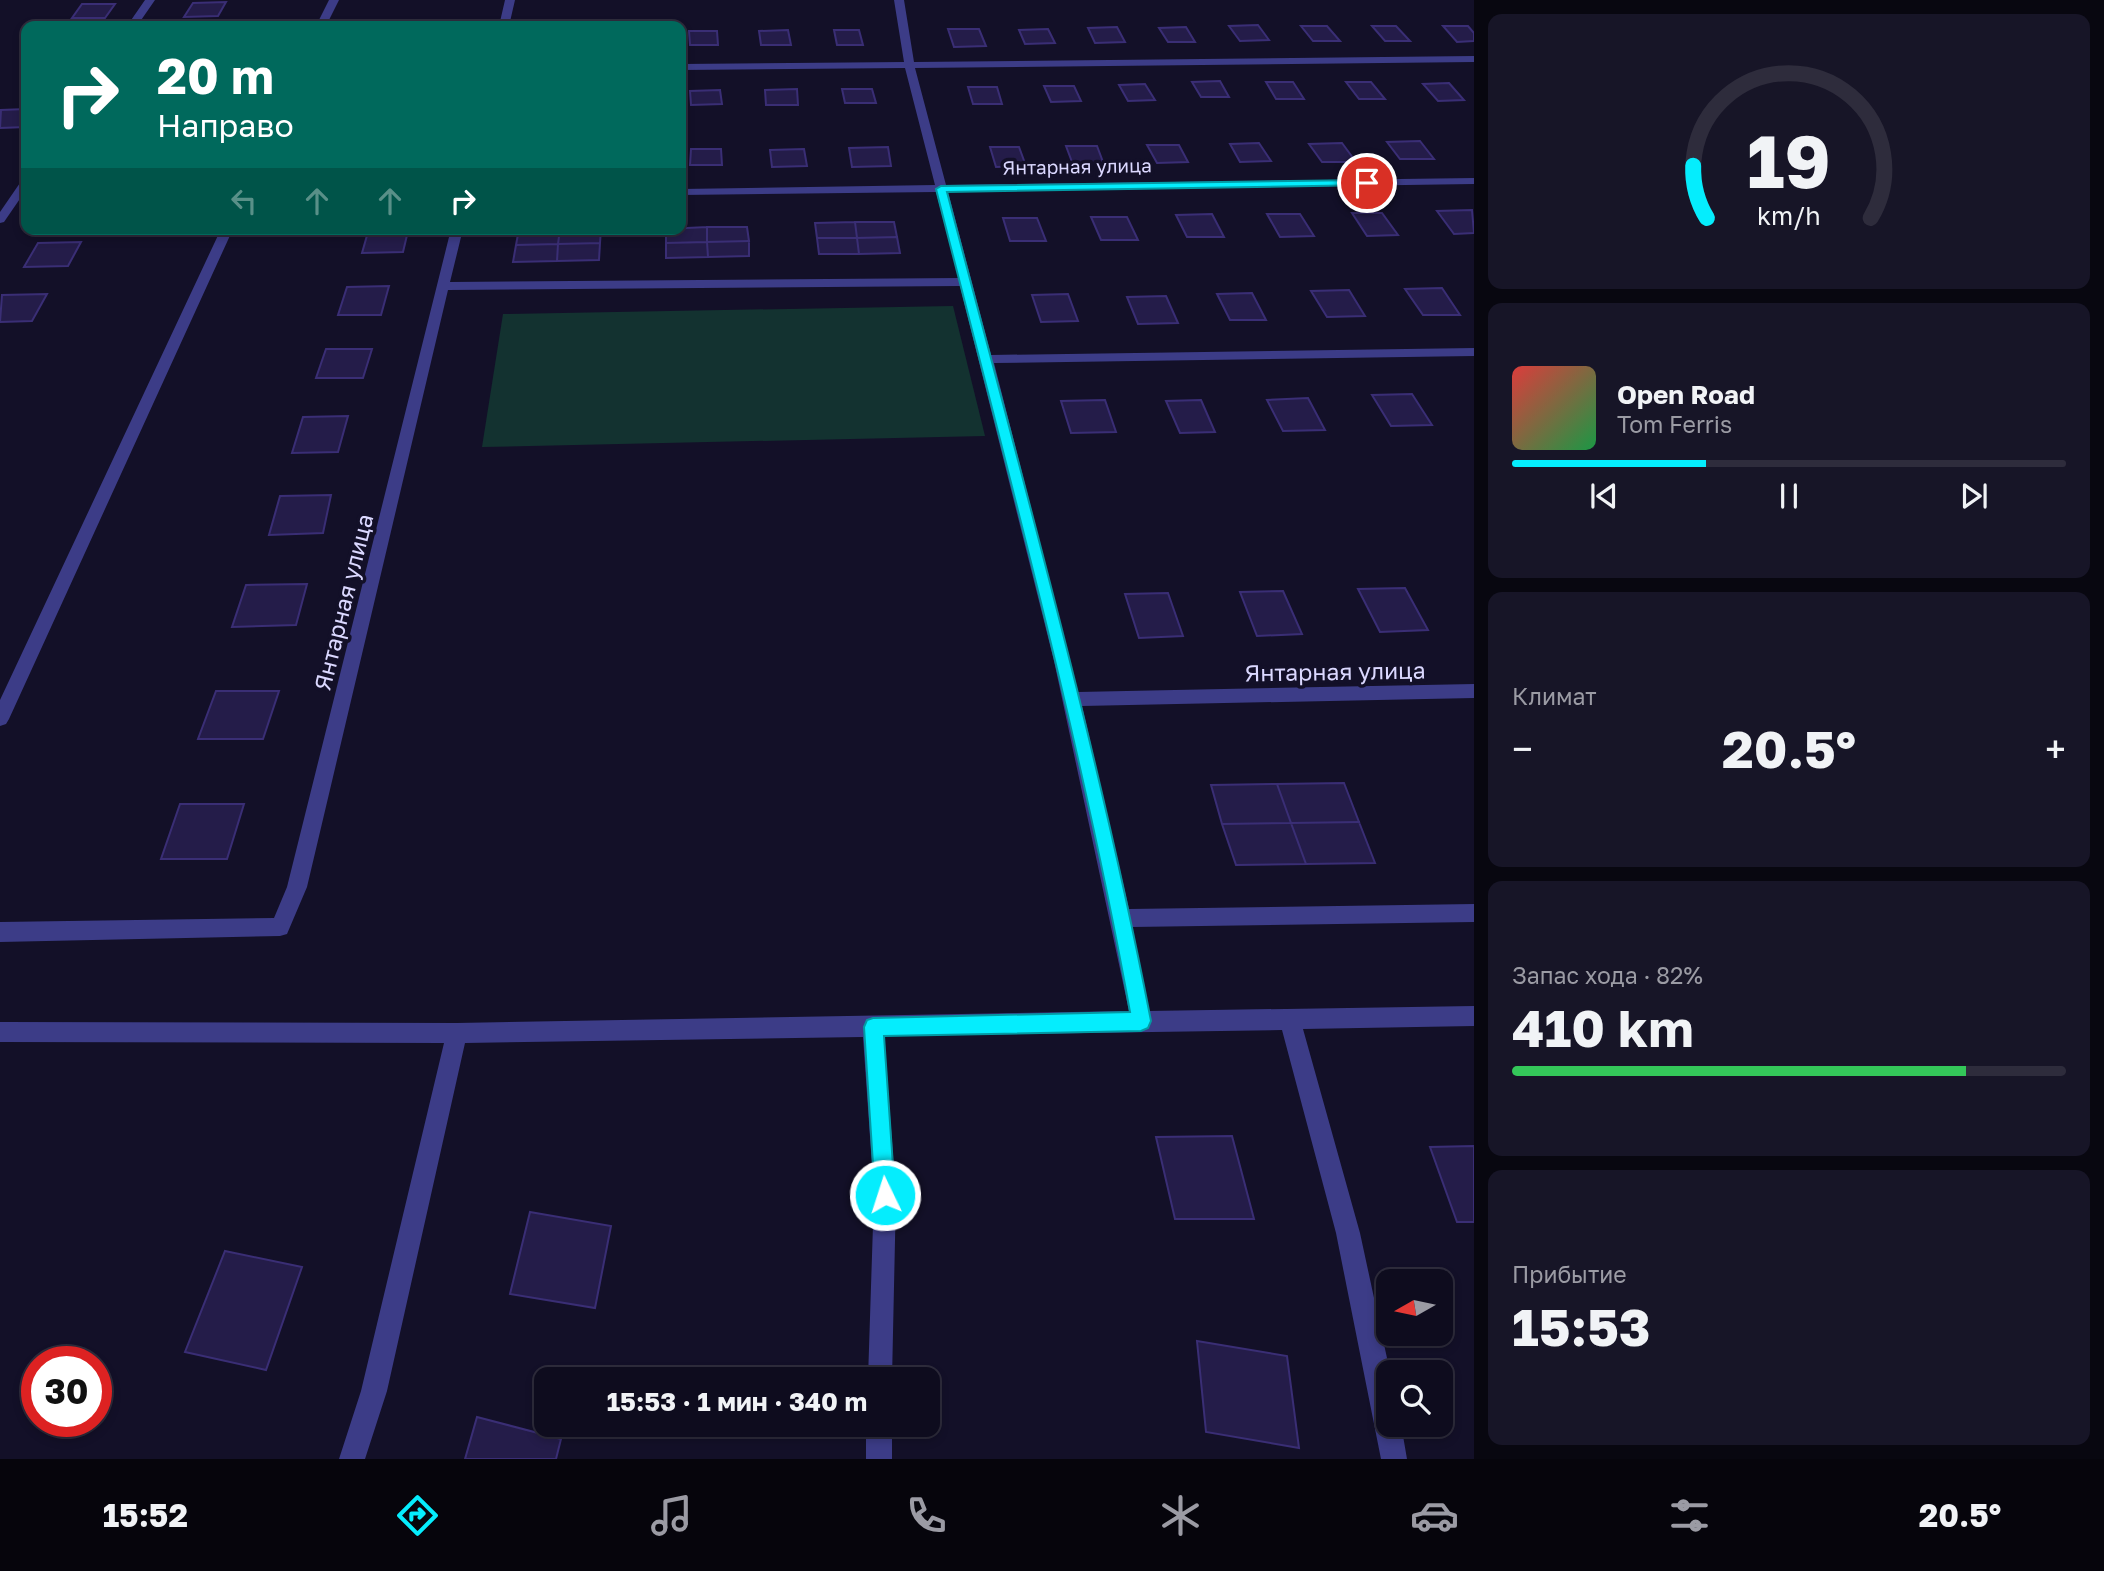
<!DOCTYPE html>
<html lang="ru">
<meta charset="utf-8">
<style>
:root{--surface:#0e0c1e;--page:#171527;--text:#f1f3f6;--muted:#9b9ba4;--line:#2e2c3c;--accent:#05edfd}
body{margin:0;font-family:"Golos Text",sans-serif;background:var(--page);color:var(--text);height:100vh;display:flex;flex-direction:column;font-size:26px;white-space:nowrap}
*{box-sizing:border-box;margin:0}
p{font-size:23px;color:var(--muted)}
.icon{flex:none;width:38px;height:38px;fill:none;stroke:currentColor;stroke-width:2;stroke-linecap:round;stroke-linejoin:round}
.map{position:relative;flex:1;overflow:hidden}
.details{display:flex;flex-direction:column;gap:14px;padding:14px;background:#080710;width:630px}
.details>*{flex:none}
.guide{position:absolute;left:21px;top:21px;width:665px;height:214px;border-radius:14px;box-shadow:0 4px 10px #0003,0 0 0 2px var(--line);background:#00695c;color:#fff;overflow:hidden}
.needle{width:46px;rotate:261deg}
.tools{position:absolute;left:1376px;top:1269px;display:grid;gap:14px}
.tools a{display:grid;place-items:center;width:77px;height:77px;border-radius:14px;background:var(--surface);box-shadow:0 4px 10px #0003,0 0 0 2px var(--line);font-size:35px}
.speed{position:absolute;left:21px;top:1346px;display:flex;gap:14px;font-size:35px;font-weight:700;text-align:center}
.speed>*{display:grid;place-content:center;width:91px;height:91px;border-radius:50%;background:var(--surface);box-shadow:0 4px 10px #0003,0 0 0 2px var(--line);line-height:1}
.speed .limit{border:10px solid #d22;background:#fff;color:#111}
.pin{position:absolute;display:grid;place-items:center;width:60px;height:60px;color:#fff;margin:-30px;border:4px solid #fff;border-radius:50%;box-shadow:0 2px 7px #0007}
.me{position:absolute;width:77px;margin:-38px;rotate:356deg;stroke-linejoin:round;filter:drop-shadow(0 0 5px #0008)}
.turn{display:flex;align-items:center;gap:24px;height:147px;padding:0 21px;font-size:32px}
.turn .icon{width:91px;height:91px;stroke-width:2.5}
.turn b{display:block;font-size:49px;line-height:60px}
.lanes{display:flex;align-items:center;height:66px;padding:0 21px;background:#0003;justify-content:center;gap:35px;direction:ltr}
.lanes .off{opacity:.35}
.big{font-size:52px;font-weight:700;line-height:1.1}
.details .card{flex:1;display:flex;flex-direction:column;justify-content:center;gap:10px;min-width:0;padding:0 24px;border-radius:14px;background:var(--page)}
.details .dial{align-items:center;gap:0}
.dial svg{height:182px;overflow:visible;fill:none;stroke:var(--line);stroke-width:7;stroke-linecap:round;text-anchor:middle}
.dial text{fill:var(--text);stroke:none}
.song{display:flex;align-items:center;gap:21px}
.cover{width:84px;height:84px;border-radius:10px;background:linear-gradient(135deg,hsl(0 70% 55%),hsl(140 70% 35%))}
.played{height:7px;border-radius:4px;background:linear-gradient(90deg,var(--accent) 35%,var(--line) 35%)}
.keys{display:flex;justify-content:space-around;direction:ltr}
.heat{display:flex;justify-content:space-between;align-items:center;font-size:38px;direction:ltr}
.charge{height:10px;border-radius:5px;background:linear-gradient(90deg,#34c759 82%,var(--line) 0)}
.trip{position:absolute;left:534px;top:1367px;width:406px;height:70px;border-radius:14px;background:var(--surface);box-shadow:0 4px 10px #0003,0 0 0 2px var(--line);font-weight:700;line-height:70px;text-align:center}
.tabs{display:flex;height:112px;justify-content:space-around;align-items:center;background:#06050c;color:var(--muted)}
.tabs .icon{width:49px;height:49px}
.tabs .active{color:var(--accent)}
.tabs b{font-size:32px;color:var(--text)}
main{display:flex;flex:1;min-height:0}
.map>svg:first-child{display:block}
</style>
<main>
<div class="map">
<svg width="1474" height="1459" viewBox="0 0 1474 1459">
<rect width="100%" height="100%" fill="#131028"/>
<path fill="#133230" d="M953,306L985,436L482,447L503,314Z"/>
<path fill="#241c49" stroke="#3a2e75" stroke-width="2" d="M226,2L218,16L184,17L193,3Z
M82,4H115L105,18H72Z
M435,22H466L465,26H433Z
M1258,25L1269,40L1240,41L1229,26Z
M1301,26H1327L1340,41H1313Z
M1372,26H1396L1410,41H1385Z
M1443,26H1468L1474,33V41L1457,42Z
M1117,27L1125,42L1095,43L1088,28Z
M1186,27L1195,42H1168L1159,28Z
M948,29H979L986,46L954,47Z
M1048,29L1055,43L1025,44L1019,30Z
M788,30L791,45H761L759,31Z
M834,30H859L863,45H837Z
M689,31H717L718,45H690Z
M1220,81L1229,97H1201L1192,82Z
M1266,82H1293L1304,99H1276Z
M1346,82H1371L1385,99H1359Z
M1449,83L1464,100L1438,101L1423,84Z
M1145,84L1155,100L1128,101L1119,85Z
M1044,86H1074L1081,101L1051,102Z
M968,87H997L1002,104H973Z
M797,89L798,105H766L765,90Z
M842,89H872L876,103H845Z
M720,90L722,104L691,105L690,91Z
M26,109V127L0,128L1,110Z
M1420,141L1434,159H1400L1387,142Z
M1259,143L1271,161L1240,162L1230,144Z
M1342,143L1356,162H1322L1309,144Z
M1147,145H1179L1188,162L1157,163Z
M1066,146H1097L1103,162H1072Z
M888,147L891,166L852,167L849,148Z
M990,147H1019L1026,166L996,167Z
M691,149H721L722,165H690Z
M804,149L807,166L772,167L770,150Z
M1472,210L1474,233L1454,234L1437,211Z
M1352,213H1382L1398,235L1367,236Z
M1212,214L1224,237H1187L1176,215Z
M1267,214H1300L1314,236L1280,237Z
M1091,217H1127L1138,240H1101Z
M1003,218H1037L1046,241H1010Z
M855,222L857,238H817L815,223Z
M855,222H894L897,237L857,238Z
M707,227H747L749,241L707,242Z
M707,227V242L666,243V229Z
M519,229H560L558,244L516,245Z
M560,229H601L600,243L558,244Z
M408,231L403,252L362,253L368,232Z
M897,237L900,253L859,254L857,238Z
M817,238H857L859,254H819Z
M749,241V256L708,257L707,242Z
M81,242L68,266L24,267L38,243Z
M707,242L708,257L666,258V243Z
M600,243L599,260L557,261L558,244Z
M558,244L557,261L513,262L516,245Z
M389,286L381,315H338L347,287Z
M1442,288L1460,315H1423L1405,289Z
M1349,290L1365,316L1327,317L1311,291Z
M1252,293L1266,320H1230L1217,294Z
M47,294L32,321L0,322L2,295Z
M1068,294L1078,321L1041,322L1032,295Z
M1166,296L1178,323L1138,324L1127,297Z
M326,349H372L363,378H316Z
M1412,394L1432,425L1391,426L1372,395Z
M1308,398L1325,430L1283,431L1267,400Z
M1105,400L1116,432L1071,433L1061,401Z
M1201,400L1215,432L1180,433L1166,401Z
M348,416L338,452L292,453L303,417Z
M331,495L323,533L269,535L280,496Z
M307,584L296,625L232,627L246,585Z
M1405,588L1428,630L1380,632L1358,589Z
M1283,591L1302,634L1257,636L1240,592Z
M1168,593L1183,636L1139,638L1125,594Z
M216,691H279L263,739H198Z
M1344,783L1359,822L1291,823L1277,784Z
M1277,784L1291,823L1222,824L1211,785Z
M180,804H244L227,859H161Z
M1359,822L1375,863L1306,864L1291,823Z
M1291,823L1306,864L1236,865L1222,824Z
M1232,1136L1254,1219H1175L1156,1137Z
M1474,1146V1222H1457L1430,1147Z
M530,1212L611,1226L595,1308L510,1294Z
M225,1251L302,1267L266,1370L185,1352Z
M1197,1341L1287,1356L1299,1448L1206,1432Z
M477,1417L561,1439L556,1459H465Z"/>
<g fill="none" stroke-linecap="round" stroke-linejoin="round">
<path fill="#3c3c87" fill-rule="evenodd" d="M145,0H155L137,26H127Z
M329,0H339L326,26H316Z
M505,0H515L509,26H499Z
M894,0H904L914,62L1474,56V62L915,68L946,185L1474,178V184L948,192L991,355L1474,348V356L994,363L1078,692L1474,684V698L1082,706L1129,909L1474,904V922L1132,927L1149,1011L1474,1006V1026L1303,1029L1360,1233L1390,1372H1388V1424H1401L1407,1459H1381L1336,1233L1282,1030L884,1036L896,1194L892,1379H868L874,1194L863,1037L465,1043L387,1391L365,1459H339L361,1391L444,1043L0,1042V1022L457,1023L1129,1011L1054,661L960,286L448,290L307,887L287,934L280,936L0,942V922L274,918L287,887L451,229H463L450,282L959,278L936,192L681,195V189L935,185L905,68L681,70V64L904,62Z
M26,179V190L4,222L0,223V212L22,180Z
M221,229H233L9,719L6,724L0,726V700Z
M866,1424H892V1459H866Z"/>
</g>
<path fill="#05edfd" stroke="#039aa4" stroke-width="2" d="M1367,180L1371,181V185L947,192C1019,467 1097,742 1151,1021L1148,1028L1141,1031L884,1036L895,1195L892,1202L885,1205L878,1202L875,1195L864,1027L867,1020L873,1018L1130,1012C1080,735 1005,462 936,189L941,186Z"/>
<g text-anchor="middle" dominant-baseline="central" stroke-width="7" stroke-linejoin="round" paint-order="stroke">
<g font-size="19" fill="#dbd8ff" stroke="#131028">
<text transform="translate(1077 166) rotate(-1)">Янтарная улица</text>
</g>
<g font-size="23" fill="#dbd8ff" stroke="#131028">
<text transform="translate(343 602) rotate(-76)">Янтарная улица</text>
<text transform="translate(1335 671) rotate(-1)">Янтарная улица</text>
</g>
</g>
</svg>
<div class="tools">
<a><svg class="needle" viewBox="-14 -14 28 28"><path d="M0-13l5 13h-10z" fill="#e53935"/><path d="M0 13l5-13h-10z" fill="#9b9ba4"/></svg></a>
<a><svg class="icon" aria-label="search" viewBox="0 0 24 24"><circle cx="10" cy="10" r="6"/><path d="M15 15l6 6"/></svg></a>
</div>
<div class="speed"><div class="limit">30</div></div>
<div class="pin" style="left:1367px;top:183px;background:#d93025"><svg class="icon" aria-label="arrive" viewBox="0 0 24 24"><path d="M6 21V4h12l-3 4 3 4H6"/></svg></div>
<svg class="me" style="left:885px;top:1195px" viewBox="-20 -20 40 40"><circle r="17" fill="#05edfd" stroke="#fff" stroke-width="3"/><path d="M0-11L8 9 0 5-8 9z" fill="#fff"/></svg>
<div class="trip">15:53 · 1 мин · 340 m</div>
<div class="guide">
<div class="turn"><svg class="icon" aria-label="right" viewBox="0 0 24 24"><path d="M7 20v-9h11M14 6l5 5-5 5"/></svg><div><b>20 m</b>Направо</div></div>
<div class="lanes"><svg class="icon off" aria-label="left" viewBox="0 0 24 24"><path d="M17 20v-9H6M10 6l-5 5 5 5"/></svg><svg class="icon off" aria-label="ahead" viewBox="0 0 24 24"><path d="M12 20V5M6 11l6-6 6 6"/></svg><svg class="icon off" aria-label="ahead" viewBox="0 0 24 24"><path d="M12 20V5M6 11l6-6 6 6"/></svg><svg class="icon" aria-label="right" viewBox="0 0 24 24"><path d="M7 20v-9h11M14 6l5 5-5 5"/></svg></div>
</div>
</div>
<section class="details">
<div class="card dial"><svg viewBox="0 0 100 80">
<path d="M14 69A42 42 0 1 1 86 69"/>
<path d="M14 69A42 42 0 0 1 8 46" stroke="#05edfd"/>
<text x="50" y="56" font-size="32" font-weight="700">19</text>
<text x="50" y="72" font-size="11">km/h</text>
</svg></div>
<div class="card">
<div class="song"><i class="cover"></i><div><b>Open Road</b><p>Tom Ferris</p></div></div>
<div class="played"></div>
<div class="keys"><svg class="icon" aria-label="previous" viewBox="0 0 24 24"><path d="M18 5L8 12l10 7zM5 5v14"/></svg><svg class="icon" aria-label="pause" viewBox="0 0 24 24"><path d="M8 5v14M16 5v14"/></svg><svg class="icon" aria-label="next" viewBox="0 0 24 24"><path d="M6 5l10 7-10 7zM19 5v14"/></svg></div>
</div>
<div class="card"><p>Климат</p>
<div class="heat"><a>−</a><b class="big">20.5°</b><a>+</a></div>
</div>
<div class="card"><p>Запас хода · 82%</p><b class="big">410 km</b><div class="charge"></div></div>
<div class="card"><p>Прибытие</p><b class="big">15:53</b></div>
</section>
</main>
<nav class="tabs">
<b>15:52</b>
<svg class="icon active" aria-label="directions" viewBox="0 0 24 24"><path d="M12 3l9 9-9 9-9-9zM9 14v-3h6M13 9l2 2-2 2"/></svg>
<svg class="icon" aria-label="music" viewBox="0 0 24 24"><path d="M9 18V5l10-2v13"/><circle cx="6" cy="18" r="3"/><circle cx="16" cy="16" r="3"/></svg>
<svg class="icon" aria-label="phone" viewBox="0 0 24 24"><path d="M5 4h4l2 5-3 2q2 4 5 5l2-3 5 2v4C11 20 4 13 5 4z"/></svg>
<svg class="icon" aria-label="climate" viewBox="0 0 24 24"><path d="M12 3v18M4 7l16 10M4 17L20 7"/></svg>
<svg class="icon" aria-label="car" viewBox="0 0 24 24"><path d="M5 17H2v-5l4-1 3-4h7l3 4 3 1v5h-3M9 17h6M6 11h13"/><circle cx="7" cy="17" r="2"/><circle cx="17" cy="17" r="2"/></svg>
<svg class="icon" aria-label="filters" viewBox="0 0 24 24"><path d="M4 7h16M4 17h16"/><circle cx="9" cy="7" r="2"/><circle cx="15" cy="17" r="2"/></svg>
<b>20.5°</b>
</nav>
